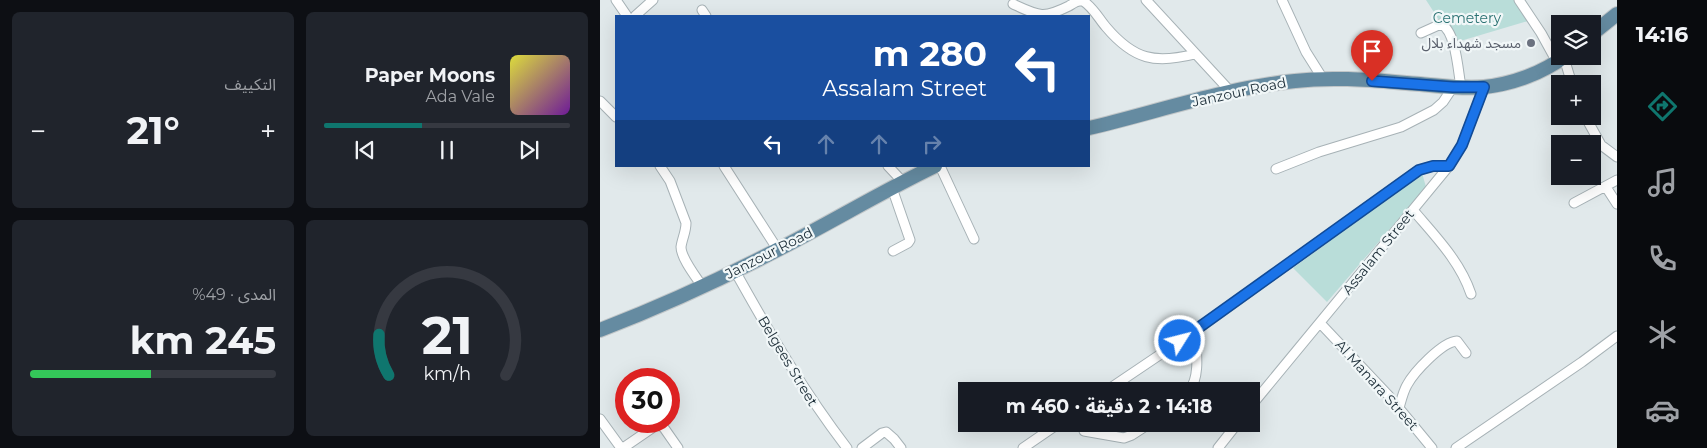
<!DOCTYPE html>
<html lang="ar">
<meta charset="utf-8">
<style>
:root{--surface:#171b24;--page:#20242c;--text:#f1f3f6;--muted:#9ea1a6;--line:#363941;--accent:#0f766e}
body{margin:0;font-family:Montserrat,"Noto Sans Arabic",sans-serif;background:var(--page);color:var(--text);direction:rtl;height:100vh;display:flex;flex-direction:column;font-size:19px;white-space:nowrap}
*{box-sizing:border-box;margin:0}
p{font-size:16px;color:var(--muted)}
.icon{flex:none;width:28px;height:28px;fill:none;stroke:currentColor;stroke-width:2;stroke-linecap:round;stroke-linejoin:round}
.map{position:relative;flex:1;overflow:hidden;direction:ltr}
.side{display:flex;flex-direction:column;gap:12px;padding:12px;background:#0d0f14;width:600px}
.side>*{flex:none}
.banner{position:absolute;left:15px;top:15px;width:475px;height:152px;border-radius:0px;box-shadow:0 5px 20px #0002;direction:rtl;background:#1a4fa0;color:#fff;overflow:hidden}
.controls{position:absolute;left:951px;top:15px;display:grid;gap:10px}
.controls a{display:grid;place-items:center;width:50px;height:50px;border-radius:0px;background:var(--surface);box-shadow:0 5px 20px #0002;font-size:25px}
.speed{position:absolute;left:15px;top:368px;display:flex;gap:10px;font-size:25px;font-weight:700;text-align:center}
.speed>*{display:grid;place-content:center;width:65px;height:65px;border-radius:50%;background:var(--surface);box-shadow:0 5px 20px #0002;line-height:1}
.speed .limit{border:8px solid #d22;background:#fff;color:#111}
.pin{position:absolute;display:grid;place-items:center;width:42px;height:42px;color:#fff;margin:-51px -21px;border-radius:50% 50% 50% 0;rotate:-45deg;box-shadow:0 0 5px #0007}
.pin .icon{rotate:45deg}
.me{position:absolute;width:55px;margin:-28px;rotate:54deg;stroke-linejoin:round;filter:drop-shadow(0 0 4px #0008)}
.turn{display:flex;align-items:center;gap:18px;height:105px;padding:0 20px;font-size:22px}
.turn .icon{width:65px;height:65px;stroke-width:2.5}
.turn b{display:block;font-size:35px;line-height:42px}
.lanes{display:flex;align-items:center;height:48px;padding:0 20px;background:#0003;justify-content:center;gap:25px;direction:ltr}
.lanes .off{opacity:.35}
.big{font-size:38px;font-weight:700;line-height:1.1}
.side .card{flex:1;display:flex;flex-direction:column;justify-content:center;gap:8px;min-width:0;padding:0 18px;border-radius:8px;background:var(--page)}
.side .dial{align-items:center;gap:0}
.dial svg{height:130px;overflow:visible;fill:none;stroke:var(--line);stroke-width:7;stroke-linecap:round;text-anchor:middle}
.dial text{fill:var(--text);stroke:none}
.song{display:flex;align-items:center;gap:15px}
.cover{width:60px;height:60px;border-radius:8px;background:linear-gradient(135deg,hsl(60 70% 55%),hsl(280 70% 35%))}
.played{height:5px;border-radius:2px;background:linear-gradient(90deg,var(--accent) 40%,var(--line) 40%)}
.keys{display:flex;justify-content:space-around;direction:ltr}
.heat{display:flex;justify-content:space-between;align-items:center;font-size:28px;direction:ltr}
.charge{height:8px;border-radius:4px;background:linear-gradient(90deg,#34c759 49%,var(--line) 0)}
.side .tiles{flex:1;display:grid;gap:12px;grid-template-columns:repeat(2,1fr)}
.trip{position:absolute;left:358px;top:382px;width:302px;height:50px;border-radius:0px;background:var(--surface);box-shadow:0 5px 20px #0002;font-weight:700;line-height:50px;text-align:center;direction:rtl}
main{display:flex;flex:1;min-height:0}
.tab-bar{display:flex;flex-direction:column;width:90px;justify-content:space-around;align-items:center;background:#090b0e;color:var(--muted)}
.tab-bar .icon{width:35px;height:35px}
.tab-bar .active{color:var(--accent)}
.tab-bar b{font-size:22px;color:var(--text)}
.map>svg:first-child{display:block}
</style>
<main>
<nav class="tab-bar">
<b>14:16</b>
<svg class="icon active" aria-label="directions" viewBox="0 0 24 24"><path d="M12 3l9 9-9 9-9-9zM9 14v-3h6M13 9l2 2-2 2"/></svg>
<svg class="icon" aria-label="music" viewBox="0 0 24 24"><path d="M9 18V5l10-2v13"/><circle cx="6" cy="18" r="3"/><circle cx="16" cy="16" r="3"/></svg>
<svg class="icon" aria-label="phone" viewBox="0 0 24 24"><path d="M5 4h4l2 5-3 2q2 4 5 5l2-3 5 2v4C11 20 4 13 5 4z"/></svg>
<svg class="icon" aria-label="climate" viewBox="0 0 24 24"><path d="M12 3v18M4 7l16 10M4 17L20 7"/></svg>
<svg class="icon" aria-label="car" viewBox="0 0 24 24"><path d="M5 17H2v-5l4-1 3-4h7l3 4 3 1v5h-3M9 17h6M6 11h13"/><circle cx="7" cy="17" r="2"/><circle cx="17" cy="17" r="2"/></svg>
</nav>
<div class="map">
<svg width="1017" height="448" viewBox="0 0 1017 448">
<rect width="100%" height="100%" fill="#e1e9eb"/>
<path fill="#b9ddd9" d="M826,0H915L928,21L857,42L844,17L839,20Z
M822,173L826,187L727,302L693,268Z"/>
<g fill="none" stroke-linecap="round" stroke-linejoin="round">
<defs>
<path id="minor" d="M16,0L27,16
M546,0L630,91
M682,0L706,52L723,79
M919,0L941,33L957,62
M413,4C439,16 443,19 469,6C474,3 478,0 483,1C493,7 499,19 506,27C534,60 555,64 595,54
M102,10L106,16
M35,16L53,0
M821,33L841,24C856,31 858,71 861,87
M964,58L972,84
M0,101L16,117
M985,116L1001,145L1017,157
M60,166L70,181L86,223C86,232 82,239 81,247C81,258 96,277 102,286
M124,166L178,250
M288,166L303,182
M340,166L374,239
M676,169L719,152L801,127L834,110L843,102L853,87
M1006,187L1017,204
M292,188L310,240L308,243L293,251
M974,203L1017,180
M813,210C835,236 860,261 871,294
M135,271C169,332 204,392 247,448
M720,323L789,396L832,448
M506,391L595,331L819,170L833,166H849
M589,391C601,376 596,349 595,331
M651,406L849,166L862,145L884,87
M799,408C801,401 803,392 807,385C814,372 842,342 857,341L866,353
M0,419L21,448
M484,431L524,438L532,435L549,424
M23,448L58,424L64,428L78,448
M262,448L282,433L286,432L294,439L301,448
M423,448L458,424
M618,448L637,424
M856,448L982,362L1017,336"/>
<path id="primary" d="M992,34L1017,14
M489,128C557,112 625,88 695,81C737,76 779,81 820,84C841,86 863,89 884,87C912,84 943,73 965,56
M0,330C60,307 119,280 177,250C230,223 281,192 335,166"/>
</defs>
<use href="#minor" stroke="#a7b2b6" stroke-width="11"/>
<use href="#primary" stroke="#c1c6c8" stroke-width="16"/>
<use href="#minor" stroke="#fff" stroke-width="9"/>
<use href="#primary" stroke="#658ba1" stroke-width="14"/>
</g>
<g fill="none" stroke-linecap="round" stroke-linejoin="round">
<defs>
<path id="route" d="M580,341L819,170L833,166H849L862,145L884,87H853L772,81"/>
</defs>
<use href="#route" stroke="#114b97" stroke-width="12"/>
<use href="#route" stroke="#1a73e8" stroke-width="9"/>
</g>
<circle fill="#6b7280" stroke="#f1f7f8" stroke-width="2" cx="931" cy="43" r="5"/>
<g text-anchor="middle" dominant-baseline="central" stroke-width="4.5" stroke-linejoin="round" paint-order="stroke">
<g font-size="14" fill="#2b7273" stroke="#f1f7f8">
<text x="867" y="18">Cemetery</text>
</g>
<g font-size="14" fill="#5b616d" stroke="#f1f7f8" text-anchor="end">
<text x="921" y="43">مسجد شهداء بلال</text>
</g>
<g font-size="14" fill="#21323c" stroke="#f1f7f8">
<text transform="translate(639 92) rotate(-12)">Janzour Road</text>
<text transform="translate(778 252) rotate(-51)">Assalam Street</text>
<text transform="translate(169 253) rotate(-27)">Janzour Road</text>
<text transform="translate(188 361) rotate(59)">Belgees Street</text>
<text transform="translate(777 385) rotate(48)">Al Manara Street</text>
</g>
</g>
</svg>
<div class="controls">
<a><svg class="icon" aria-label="layers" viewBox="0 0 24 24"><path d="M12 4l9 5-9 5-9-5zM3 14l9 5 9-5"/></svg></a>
<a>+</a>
<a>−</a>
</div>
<div class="speed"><div class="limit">30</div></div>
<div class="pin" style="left:772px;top:81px;background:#d93025"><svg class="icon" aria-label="arrive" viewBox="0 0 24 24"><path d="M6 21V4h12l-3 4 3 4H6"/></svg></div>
<svg class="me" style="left:580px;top:341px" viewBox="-20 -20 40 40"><circle r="17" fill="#1a73e8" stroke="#fff" stroke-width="3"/><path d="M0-11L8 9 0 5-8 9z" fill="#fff"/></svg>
<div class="trip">14:18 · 2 دقيقة · 460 m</div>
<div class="banner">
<div class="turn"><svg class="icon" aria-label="left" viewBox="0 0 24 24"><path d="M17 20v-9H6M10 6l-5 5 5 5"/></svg><div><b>280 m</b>Assalam Street</div></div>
<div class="lanes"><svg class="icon" aria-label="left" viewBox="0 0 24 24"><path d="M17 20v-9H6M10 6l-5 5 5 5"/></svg><svg class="icon off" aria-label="ahead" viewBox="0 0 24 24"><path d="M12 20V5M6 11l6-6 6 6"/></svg><svg class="icon off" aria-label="ahead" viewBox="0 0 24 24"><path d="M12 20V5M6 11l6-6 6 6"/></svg><svg class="icon off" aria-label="right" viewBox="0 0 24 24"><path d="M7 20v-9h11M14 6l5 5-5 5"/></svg></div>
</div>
</div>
<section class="side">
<div class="tiles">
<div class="card">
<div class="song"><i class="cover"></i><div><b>Paper Moons</b><p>Ada Vale</p></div></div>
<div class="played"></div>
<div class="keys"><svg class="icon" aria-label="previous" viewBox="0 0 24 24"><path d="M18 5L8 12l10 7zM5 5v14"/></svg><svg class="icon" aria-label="pause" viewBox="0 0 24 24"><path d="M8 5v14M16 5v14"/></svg><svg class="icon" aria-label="next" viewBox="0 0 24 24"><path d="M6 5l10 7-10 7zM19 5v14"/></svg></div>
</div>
<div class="card"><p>التكييف</p>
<div class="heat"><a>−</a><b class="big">21°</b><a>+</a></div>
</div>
<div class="card dial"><svg viewBox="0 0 100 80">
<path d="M14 69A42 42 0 1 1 86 69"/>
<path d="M14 69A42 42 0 0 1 8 44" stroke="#0f766e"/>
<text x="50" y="56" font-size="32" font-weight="700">21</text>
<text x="50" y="72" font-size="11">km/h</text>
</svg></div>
<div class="card"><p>المدى · 49%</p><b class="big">245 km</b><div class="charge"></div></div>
</div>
</section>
</main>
